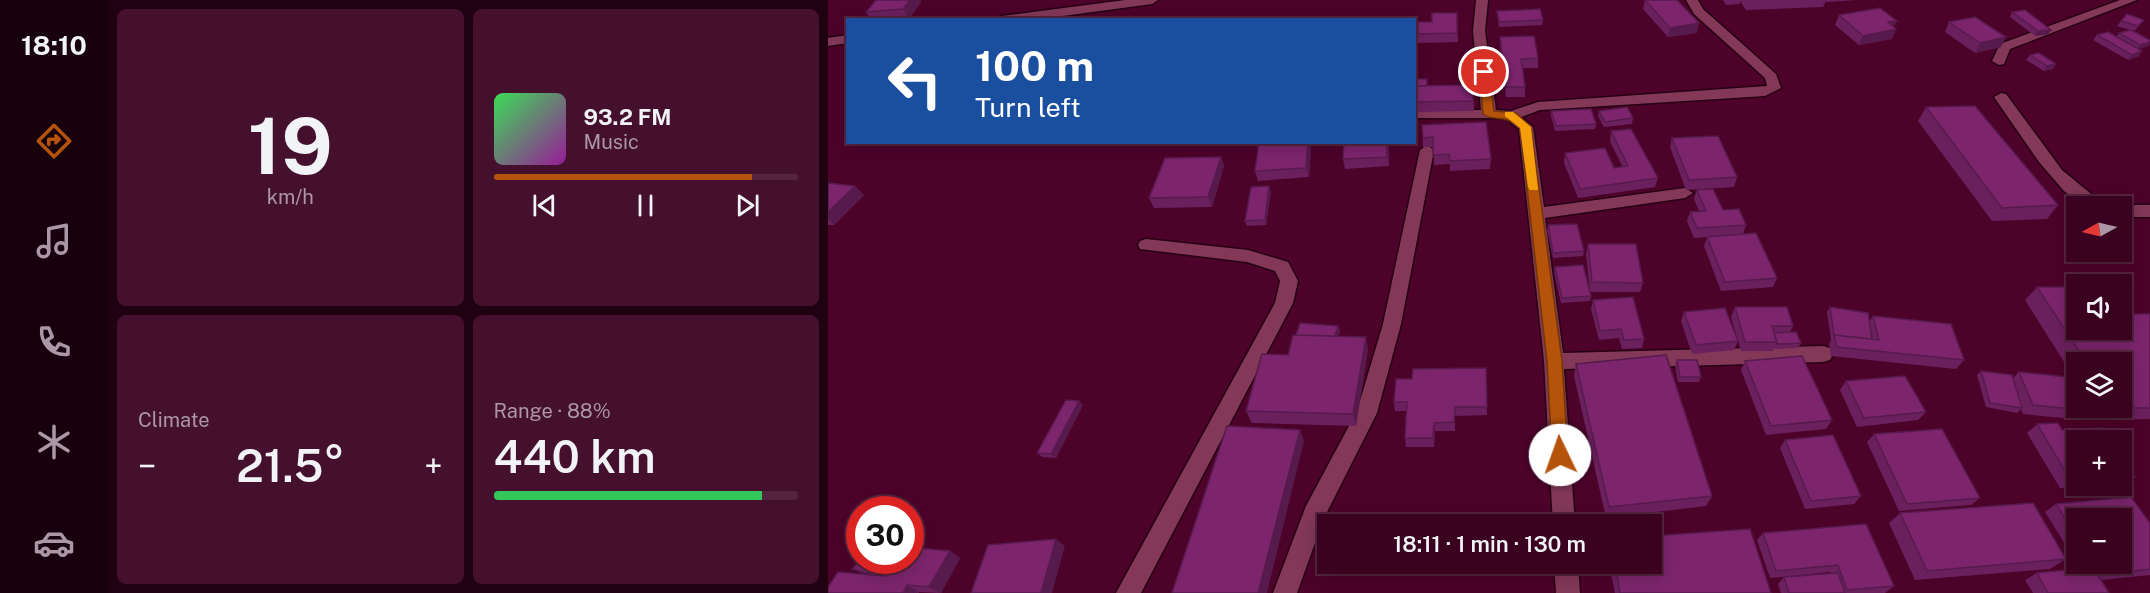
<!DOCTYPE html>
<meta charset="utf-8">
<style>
:root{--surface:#3a0220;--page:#45102d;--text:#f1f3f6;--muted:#ab97a5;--line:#54243e;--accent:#b45309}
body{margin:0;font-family:"Public Sans",sans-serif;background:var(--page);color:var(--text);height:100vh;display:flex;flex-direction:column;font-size:22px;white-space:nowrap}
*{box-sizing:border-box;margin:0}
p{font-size:20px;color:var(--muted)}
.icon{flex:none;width:33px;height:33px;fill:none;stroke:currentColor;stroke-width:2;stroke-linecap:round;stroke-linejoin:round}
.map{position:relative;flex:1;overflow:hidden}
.details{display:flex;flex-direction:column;gap:9px;padding:9px;background:#200112;width:720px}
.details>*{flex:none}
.top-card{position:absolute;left:18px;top:18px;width:570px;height:126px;border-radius:0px;box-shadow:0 3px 15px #0003,0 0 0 2px var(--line);background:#1a4fa0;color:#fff;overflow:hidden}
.needle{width:39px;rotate:262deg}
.buttons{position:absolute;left:1238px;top:196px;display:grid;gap:12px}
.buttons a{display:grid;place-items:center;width:66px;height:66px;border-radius:0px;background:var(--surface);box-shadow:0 3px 15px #0003,0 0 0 2px var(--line);font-size:30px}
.speed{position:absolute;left:18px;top:496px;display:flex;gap:12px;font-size:30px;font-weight:700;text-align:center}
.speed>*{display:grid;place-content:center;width:78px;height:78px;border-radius:50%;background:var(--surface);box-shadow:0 3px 15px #0003,0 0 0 2px var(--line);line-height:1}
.speed .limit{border:9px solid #d22;background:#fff;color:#111}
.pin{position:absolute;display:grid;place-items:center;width:51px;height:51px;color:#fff;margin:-26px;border:3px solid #fff;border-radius:50%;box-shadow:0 2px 6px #0007}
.me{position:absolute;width:66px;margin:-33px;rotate:357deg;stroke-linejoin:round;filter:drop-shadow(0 0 4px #0008)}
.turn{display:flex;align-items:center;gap:21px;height:126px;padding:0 30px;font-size:27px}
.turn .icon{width:78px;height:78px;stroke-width:2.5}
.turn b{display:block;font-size:42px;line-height:51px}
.big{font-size:45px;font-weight:600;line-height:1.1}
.details .widget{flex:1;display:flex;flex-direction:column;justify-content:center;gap:9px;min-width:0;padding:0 21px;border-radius:9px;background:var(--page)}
.details .dial{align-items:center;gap:0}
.dial b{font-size:78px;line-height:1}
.song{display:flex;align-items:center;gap:18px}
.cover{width:72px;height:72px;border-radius:9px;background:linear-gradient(135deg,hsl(130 70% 55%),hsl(300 70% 35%))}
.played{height:6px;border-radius:3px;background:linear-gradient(90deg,var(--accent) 85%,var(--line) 85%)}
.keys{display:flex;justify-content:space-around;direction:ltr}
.heat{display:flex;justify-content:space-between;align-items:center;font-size:33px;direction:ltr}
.charge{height:9px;border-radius:4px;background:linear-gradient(90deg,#34c759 88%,var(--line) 0)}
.details .tiles{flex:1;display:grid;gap:9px;grid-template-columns:repeat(2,1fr)}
.trip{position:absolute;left:489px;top:514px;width:345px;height:60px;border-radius:0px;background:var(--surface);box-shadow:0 3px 15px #0003,0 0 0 2px var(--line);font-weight:600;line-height:60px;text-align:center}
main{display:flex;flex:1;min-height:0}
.dock{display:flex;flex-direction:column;width:108px;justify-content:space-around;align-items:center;background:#17010d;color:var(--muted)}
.dock .icon{width:42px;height:42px}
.dock .current{color:var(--accent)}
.dock b{font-size:27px;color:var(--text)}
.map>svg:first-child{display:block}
</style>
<main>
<nav class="dock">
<b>18:10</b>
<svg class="icon current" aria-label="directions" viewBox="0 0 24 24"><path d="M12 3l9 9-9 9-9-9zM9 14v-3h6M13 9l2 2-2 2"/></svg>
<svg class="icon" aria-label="music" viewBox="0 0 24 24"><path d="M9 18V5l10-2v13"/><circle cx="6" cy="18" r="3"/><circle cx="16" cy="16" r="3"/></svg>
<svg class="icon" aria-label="phone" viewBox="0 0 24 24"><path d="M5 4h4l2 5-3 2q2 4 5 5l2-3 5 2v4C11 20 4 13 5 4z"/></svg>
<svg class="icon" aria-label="climate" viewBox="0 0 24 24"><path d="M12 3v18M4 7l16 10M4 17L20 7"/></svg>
<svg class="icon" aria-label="car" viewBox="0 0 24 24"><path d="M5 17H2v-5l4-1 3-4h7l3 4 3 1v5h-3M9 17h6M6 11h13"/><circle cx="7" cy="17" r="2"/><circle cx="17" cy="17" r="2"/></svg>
</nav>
<section class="details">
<div class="tiles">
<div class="widget dial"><b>19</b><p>km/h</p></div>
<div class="widget">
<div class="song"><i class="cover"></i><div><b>93.2 FM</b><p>Music</p></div></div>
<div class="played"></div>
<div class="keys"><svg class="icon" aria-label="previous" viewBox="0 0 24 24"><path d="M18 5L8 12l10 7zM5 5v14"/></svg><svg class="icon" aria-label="pause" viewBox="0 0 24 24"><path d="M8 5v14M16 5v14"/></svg><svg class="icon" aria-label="next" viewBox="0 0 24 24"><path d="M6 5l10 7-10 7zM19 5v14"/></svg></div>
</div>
<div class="widget"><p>Climate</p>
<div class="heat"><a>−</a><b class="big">21.5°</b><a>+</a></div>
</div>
<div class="widget"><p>Range · 88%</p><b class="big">440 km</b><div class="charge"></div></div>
</div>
</section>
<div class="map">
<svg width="1322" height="593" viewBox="0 0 1322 593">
<rect width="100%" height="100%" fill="#4d022a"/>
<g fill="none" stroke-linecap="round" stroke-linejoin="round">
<defs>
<path id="minor" d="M297,0H330L324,4L205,20H168L174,16Z
M648,0H660L657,31L668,110L683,111L710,102L939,86L937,78L866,14L858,0H870L875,9L948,74L953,88L937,96L712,110L693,117L705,127L716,207L857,188L865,193L857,198L717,218L735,353L995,346L1002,348L1005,354L1002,360L995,362L736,369L747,525H725L716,361L691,129L677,118H586V110H653L645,31Z
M1292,0H1309L1182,49L1176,64L1171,65L1164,61L1172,44Z
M20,35V43L0,46V38Z
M1173,93L1178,94L1234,170L1279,207H1258L1236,191L1211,162L1166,97Z
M599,145L606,150L573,324L549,413L496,518L469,593H445L478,506L529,411L555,324L592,150Z
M1293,205H1322V217H1293V207H1287Z
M318,239L420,250L460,262L470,281L465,303L313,593H288L447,303L452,281L447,271L419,262L312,249L310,245L312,241Z
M726,564H750L752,593H728Z"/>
</defs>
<use href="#minor" stroke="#250212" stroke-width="3"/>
<use href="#minor" fill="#833858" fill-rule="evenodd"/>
</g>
<path fill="#6b205e" d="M48,0H92L93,2L81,19L43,20L38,12Z
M817,0H849L869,33L840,37L815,9Z
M895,0H1028L999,2L998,1L995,7L918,10L912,1V4L898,5Z
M669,11L715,20L714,25L671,27Z
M1184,12L1220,34L1207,36L1182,17Z
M629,13L630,42L590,43V34L604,22Z
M1011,15L1068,29L1064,39L1031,45L1007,25Z
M1293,21L1312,25L1306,31L1320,46L1310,49L1311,56L1300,60L1265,40L1269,35L1288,37L1291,33L1302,30L1289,26Z
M1121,22L1173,47L1147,53L1117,32Z
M672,37L710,58V68H695L697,87V97H678L672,46Z
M1202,55L1225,69L1216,71L1198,60Z
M586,79L600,86L645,85L646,111L586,112Z
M1098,107L1230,205L1219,219L1164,221L1090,121Z
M723,111L768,124L767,129L727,131L723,116Z
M771,111L805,118L804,124L776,127L770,116Z
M594,125L663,159L662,169L622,171V164L606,165L605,147H595Z
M783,131L830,178L827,187L750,198L736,163L737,153L786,168L794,166L782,141Z
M844,138L909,177L906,187L858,190L842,147Z
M431,142H482L483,146L481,177L430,181L427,171Z
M561,142V166L517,169L515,159Z
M393,157L396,166L384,207L326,208L321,198Z
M0,183L36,195L6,225H0Z
M869,190L895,210L918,225L915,234L949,278L945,287L893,291L876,246L879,237L866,238L859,221L862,212L871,211L866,199Z
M443,191L438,225L419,226L417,221Z
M720,225L756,251L755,256L725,258L719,231Z
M760,244L815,283L812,292H762L758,254Z
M727,267L763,296L762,301L733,303L726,272Z
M1209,287L1248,330L1322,314V419L1273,420L1265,408H1293V363H1248V381L1197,300Z
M765,300L816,339L814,348L794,349L791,338L771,340L763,309Z
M907,307L965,326L962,332L973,343L970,348L947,349L946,348L945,351H913L910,341L906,350L864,354L853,321L856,312L910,341L903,317Z
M1002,307L1041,322L1045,316L1136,360L1128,369L1003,356L1001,344L1003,340L999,312Z
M510,326L512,331L510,336L540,349L528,426L424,423L418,411L460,355Z
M849,360L873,377L871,382H850L847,364Z
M917,361L1004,420L998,429L938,435L913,370Z
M748,364L884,496L878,506L778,518L746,376Z
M658,368L659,415L627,416V431H607L606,447H578L577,438L578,411H567L566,402L584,379Z
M1153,371L1185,378L1191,372L1255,410L1245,419L1195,414L1193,409L1189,413L1158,407L1149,375Z
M1018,381L1098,412L1090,420L1029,427L1012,390Z
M255,405L228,458L214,457L209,453Z
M1209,424L1234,430L1248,441V486H1278L1232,488L1199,433Z
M1046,434L1152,498L1143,505L1071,511L1039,442Z
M957,440L1033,496L1026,504L977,509L952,448Z
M1293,457L1307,477L1295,485H1293Z
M1228,504L1322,523V575L1273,580L1281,593H1205L1197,580L1209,573L1252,569L1249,564H1293L1248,519V562L1217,512Z
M1072,513L1238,559L1222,569L1087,580L1061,523Z
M935,533L1066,586L1057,593H953L950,584L956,577L1003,573L1002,572L942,578L929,540Z
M122,551L132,558L113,593L91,592V593H0L36,574L24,569Z
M781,564H824L943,593H787Z"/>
<path fill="#571a4c" d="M82,0H92L93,2L81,19L75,9Z
M1069,21L1064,30L1060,22Z
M871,23L869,33L840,37L842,28Z
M1068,29L1064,39L1031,45L1035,36Z
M1223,30L1220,34L1207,36L1210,31Z
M1178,37L1173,47L1147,53L1152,43Z
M1322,42V44L1320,46L1308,50L1312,45Z
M1314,51L1311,56L1300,60L1304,55Z
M1228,64L1225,69L1216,71L1219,66Z
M480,142H482L483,146L481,177L478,168Z
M559,142H561V166L559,157Z
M393,157L396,166L384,207L380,197Z
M27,186L36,195L6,225L0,219V212Z
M441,186L443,191L438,225L437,220Z
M510,326L512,331L506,346L505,342Z
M538,337L540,349L528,426L525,414Z
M251,401L255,405L228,458L223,454Z
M606,423L607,431L606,447L605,438Z
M472,430L476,441L439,593H430Z
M228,539L237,546L224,593H213Z
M122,551L132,558L113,593H111L101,587Z
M79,585L91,592V593H75Z"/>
<path fill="#7c256d" stroke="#571a4c" stroke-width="1.5" d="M48,0H82L75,9L38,12Z
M817,0H849L871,23L842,28Z
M1052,8L1069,21L1060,22L1068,29L1035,36L1011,15Z
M712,9L715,20L671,22L669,11Z
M1197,10L1223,30L1210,31L1184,12Z
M604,13H629V33L590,34V22H604Z
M1299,14L1316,20L1310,26L1293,21Z
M1147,17L1178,37L1152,43L1121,22Z
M1303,30L1322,40V42L1312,45L1291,33Z
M1280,32L1314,51L1304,55L1269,35Z
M706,36L710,58L693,59L697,87H678L672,37Z
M1211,53L1228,64L1219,66L1202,55Z
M586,79H599V86H586Z
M645,85V101L586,102V86Z
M1147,106L1230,205L1174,208L1098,107Z
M799,107L805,118L777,122L771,111Z
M763,109L768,124L728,126L723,111Z
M658,122L663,159L622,161L621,154L605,155V137L595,138L594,125Z
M803,129L830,178L752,189L737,153L777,148L786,168L800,166L783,131Z
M890,136L909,177L861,180L844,138Z
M431,142H480L478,168L427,171Z
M516,142H559V157L515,159Z
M393,157L380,197L321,198L337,158Z
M0,183L27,186L0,212Z
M441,186L437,220L417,221L423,187Z
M885,189L895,210L911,209L918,225L869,228L862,212L878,211L869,190Z
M749,224L756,251L725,253L720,225Z
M928,233L949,278L897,282L879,237Z
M760,244H808L815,283L764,282Z
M755,265L763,296L734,298L727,267Z
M1209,287H1248V330H1293V314H1322V408H1293V363H1259Z
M805,297L816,339L796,340L793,329L772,331L765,300Z
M907,307H959L965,326H944L949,342H917Z
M1002,307L1040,313L1044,339L1006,335Z
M897,308L910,341L868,345L856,312Z
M1045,316L1123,324L1136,360L1009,347L1006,335L1051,340Z
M472,323L510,326L507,336L468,335Z
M968,332L973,343L949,344L946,333Z
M465,335L538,337L525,414L418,411L434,354L460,355Z
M838,355L884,496L781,507L748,364Z
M974,356L1004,420L943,426L917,361Z
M849,360H869L873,377H852Z
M658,368L659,407H627L626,422L606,423L605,438H577L579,402H566L568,379H584L585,369Z
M1153,371L1184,375L1194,408L1162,403Z
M1191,372L1239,377L1248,395V408H1254L1255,410L1205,405Z
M1077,376L1098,412L1036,418L1018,381Z
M238,400L251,401L223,454L209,453Z
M1230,423L1234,430L1273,428L1282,441H1248V480L1243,481L1209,424Z
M399,426L472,430L430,593H344Z
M1114,429L1152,498L1079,504L1046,434Z
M1005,435L1033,496L983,501L957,440Z
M1293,457L1307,477L1293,478Z
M1303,497L1322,523V569L1273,575L1266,564H1293V519H1248V536L1228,504Z
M1205,503L1238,559L1099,571L1072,513Z
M1038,524L1066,586L1019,590L1010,565L948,571L935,533Z
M922,529L943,593H792L787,564H824V536Z
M228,539L213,593H143L160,545Z
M82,547L122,551L101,587L79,585L75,593H0V587L10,572L58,576L67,561H82Z
M32,560V561H67L58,576L45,575L24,569Z
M1265,567L1281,593H1220L1209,573Z
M1010,573L1017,593H961L956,577Z"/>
<path fill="#b45309" stroke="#753606" stroke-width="1.5" d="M656,69L661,72L666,111L688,113L703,127L734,361L740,455L737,460L732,462L726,460L724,455L719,361L692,128C674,112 668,123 655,114L651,72Z"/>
<path fill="#f59e0b" d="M677,112H685L703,127L710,190H702L700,187L692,128L677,116Z"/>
</svg>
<div class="buttons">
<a><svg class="needle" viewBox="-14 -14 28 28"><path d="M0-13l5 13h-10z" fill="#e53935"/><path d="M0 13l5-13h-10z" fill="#ab97a5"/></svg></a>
<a><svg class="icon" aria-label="sound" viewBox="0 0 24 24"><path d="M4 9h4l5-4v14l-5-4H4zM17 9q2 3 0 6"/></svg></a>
<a><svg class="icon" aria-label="layers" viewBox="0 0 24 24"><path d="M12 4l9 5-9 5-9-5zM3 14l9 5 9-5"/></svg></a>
<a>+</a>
<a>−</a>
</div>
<div class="speed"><div class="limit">30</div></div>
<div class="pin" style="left:656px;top:72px;background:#d93025"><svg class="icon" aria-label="arrive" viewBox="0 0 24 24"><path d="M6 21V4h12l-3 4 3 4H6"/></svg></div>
<svg class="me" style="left:732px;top:455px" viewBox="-20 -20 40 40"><circle r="19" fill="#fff"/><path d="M0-13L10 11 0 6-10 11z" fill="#b45309"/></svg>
<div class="trip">18:11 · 1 min · 130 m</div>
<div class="top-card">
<div class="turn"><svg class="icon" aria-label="left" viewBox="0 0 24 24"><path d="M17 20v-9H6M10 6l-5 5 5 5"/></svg><div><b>100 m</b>Turn left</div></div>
</div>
</div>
</main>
